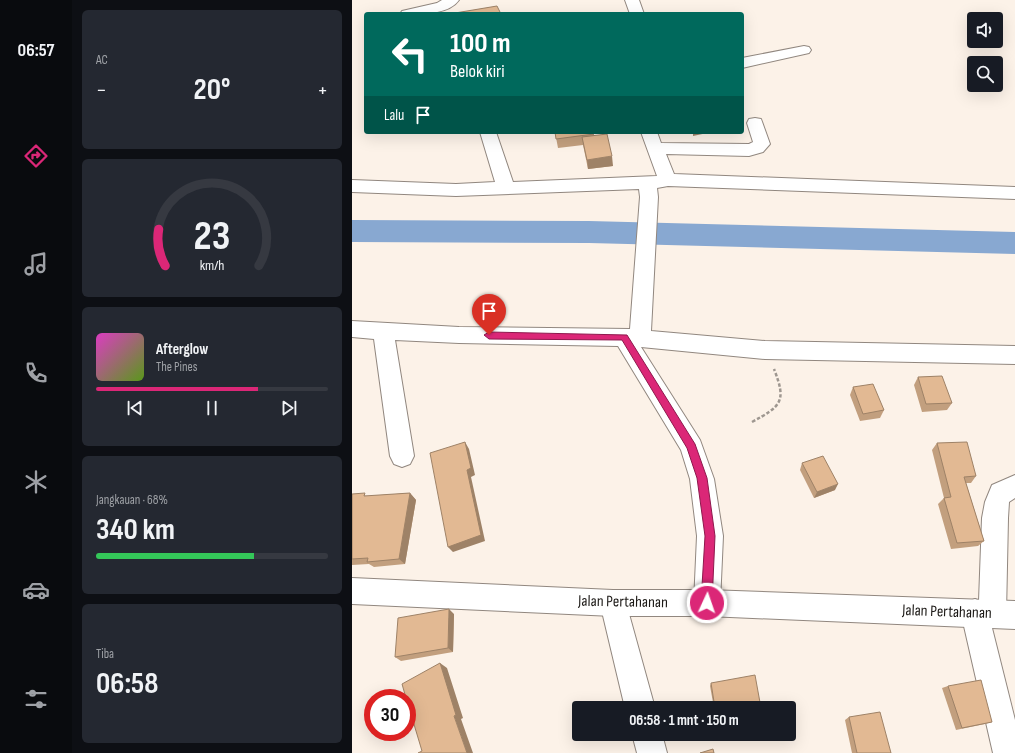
<!DOCTYPE html>
<html lang="id">
<meta charset="utf-8">
<style>
:root{--surface:#171b24;--page:#242831;--text:#f1f3f6;--muted:#9ea1a6;--line:#363941;--accent:#db2777}
body{margin:0;font-family:"Sofia Sans Condensed",sans-serif;background:var(--page);color:var(--text);height:100vh;display:flex;flex-direction:column;font-size:15px;white-space:nowrap}
*{box-sizing:border-box;margin:0}
p{font-size:13px;color:var(--muted)}
.icon{flex:none;width:22px;height:22px;fill:none;stroke:currentColor;stroke-width:2;stroke-linecap:round;stroke-linejoin:round}
.map{position:relative;flex:1;overflow:hidden}
.drawer{display:flex;flex-direction:column;gap:10px;padding:10px;background:#0d0f14;width:280px}
.drawer>*{flex:none}
.guide{position:absolute;left:12px;top:12px;width:380px;height:122px;border-radius:4px;box-shadow:0 4px 16px #0002;background:#00695c;color:#fff;overflow:hidden}
.buttons{position:absolute;left:615px;top:12px;display:grid;gap:8px}
.buttons a{display:grid;place-items:center;width:36px;height:36px;border-radius:4px;background:var(--surface);box-shadow:0 4px 16px #0002;font-size:20px}
.speed{position:absolute;left:12px;top:689px;display:flex;gap:8px;font-size:20px;font-weight:700;text-align:center}
.speed>*{display:grid;place-content:center;width:52px;height:52px;border-radius:50%;background:var(--surface);box-shadow:0 4px 16px #0002;line-height:1}
.speed .limit{border:6px solid #d22;background:#fff;color:#111}
.pin{position:absolute;display:grid;place-items:center;width:34px;height:34px;color:#fff;margin:-41px -17px;border-radius:50% 50% 50% 0;rotate:-45deg;box-shadow:0 0 4px #0007}
.pin .icon{rotate:45deg}
.me{position:absolute;width:44px;margin:-22px;rotate:3deg;stroke-linejoin:round;filter:drop-shadow(0 0 3px #0008)}
.turn{display:flex;align-items:center;gap:14px;height:84px;padding:0 20px;font-size:18px}
.turn .icon{width:52px;height:52px;stroke-width:2.5}
.turn b{display:block;font-size:28px;line-height:34px}
.then{display:flex;align-items:center;height:38px;padding:0 20px;background:#0003;gap:8px;font-size:15px}
.big{font-size:30px;font-weight:700;line-height:1.1}
.drawer .card{flex:1;display:flex;flex-direction:column;justify-content:center;gap:6px;min-width:0;padding:0 14px;border-radius:6px;background:var(--page)}
.drawer .dial{align-items:center;gap:0}
.dial svg{height:104px;overflow:visible;fill:none;stroke:var(--line);stroke-width:7;stroke-linecap:round;text-anchor:middle}
.dial text{fill:var(--text);stroke:none}
.song{display:flex;align-items:center;gap:12px}
.cover{width:48px;height:48px;border-radius:6px;background:linear-gradient(135deg,hsl(310 70% 55%),hsl(90 70% 35%))}
.played{height:4px;border-radius:2px;background:linear-gradient(90deg,var(--accent) 70%,var(--line) 70%)}
.keys{display:flex;justify-content:space-around;direction:ltr}
.heat{display:flex;justify-content:space-between;align-items:center;font-size:22px;direction:ltr}
.charge{height:6px;border-radius:3px;background:linear-gradient(90deg,#34c759 68%,var(--line) 0)}
.trip{position:absolute;left:220px;top:701px;width:224px;height:40px;border-radius:4px;background:var(--surface);box-shadow:0 4px 16px #0002;font-weight:700;line-height:40px;text-align:center}
main{display:flex;flex:1;min-height:0}
.tab-bar{display:flex;flex-direction:column;width:72px;justify-content:space-around;align-items:center;background:#090b0e;color:var(--muted)}
.tab-bar .icon{width:28px;height:28px}
.tab-bar .on{color:var(--accent)}
.tab-bar b{font-size:18px;color:var(--text)}
.map>svg:first-child{display:block}
</style>
<main>
<nav class="tab-bar">
<b>06:57</b>
<svg class="icon on" aria-label="directions" viewBox="0 0 24 24"><path d="M12 3l9 9-9 9-9-9zM9 14v-3h6M13 9l2 2-2 2"/></svg>
<svg class="icon" aria-label="music" viewBox="0 0 24 24"><path d="M9 18V5l10-2v13"/><circle cx="6" cy="18" r="3"/><circle cx="16" cy="16" r="3"/></svg>
<svg class="icon" aria-label="phone" viewBox="0 0 24 24"><path d="M5 4h4l2 5-3 2q2 4 5 5l2-3 5 2v4C11 20 4 13 5 4z"/></svg>
<svg class="icon" aria-label="climate" viewBox="0 0 24 24"><path d="M12 3v18M4 7l16 10M4 17L20 7"/></svg>
<svg class="icon" aria-label="car" viewBox="0 0 24 24"><path d="M5 17H2v-5l4-1 3-4h7l3 4 3 1v5h-3M9 17h6M6 11h13"/><circle cx="7" cy="17" r="2"/><circle cx="17" cy="17" r="2"/></svg>
<svg class="icon" aria-label="filters" viewBox="0 0 24 24"><path d="M4 7h16M4 17h16"/><circle cx="9" cy="7" r="2"/><circle cx="15" cy="17" r="2"/></svg>
</nav>
<section class="drawer">
<div class="card"><p>AC</p>
<div class="heat"><a>−</a><b class="big">20°</b><a>+</a></div>
</div>
<div class="card dial"><svg viewBox="0 0 100 80">
<path d="M14 69A42 42 0 1 1 86 69"/>
<path d="M14 69A42 42 0 0 1 9 41" stroke="#db2777"/>
<text x="50" y="56" font-size="32" font-weight="700">23</text>
<text x="50" y="72" font-size="11">km/h</text>
</svg></div>
<div class="card">
<div class="song"><i class="cover"></i><div><b>Afterglow</b><p>The Pines</p></div></div>
<div class="played"></div>
<div class="keys"><svg class="icon" aria-label="previous" viewBox="0 0 24 24"><path d="M18 5L8 12l10 7zM5 5v14"/></svg><svg class="icon" aria-label="pause" viewBox="0 0 24 24"><path d="M8 5v14M16 5v14"/></svg><svg class="icon" aria-label="next" viewBox="0 0 24 24"><path d="M6 5l10 7-10 7zM19 5v14"/></svg></div>
</div>
<div class="card"><p>Jangkauan · 68%</p><b class="big">340 km</b><div class="charge"></div></div>
<div class="card"><p>Tiba</p><b class="big">06:58</b></div>
</section>
<div class="map">
<svg width="663" height="753" viewBox="0 0 663 753">
<rect width="100%" height="100%" fill="#fcf2e8"/>
<g fill="none" stroke-linecap="round" stroke-linejoin="round">
<path fill="#88a8d1" fill-rule="evenodd" d="M0,220L237,221L663,232V254L237,243L0,242Z"/>
<defs>
<path id="minor" d="M90,0H107C96,16 65,14 48,14L50,11L85,3Z
M273,0H287L292,14H278Z
M452,46L457,47L459,50L457,53L390,68V58Z
M403,118L409,119L418,144L411,152L397,156L314,154L322,174L663,187V199L316,186L305,188L306,197L299,331L413,341L663,346V364L413,359L289,347L348,440L362,479L371,536L368,603L365,613L355,616L345,613L342,603L345,536L338,479L329,450L266,346L107,343L43,340L62,456L58,464L50,467L42,464L38,456L22,339L0,337V321L107,327L278,329L288,197L287,189L104,196L0,192V180L104,184L143,182L128,132H144L161,182L305,176L289,132H305L309,143L397,144L401,142L395,123L397,119Z
M663,475V498L657,502L656,518L654,614L650,624L640,628L663,720V753H641L609,613L613,603L623,599L627,601L630,518L633,502L640,485Z
M261,590L271,593L274,603L303,708H273L248,603L251,593Z
M280,734H310L315,753H285Z"/>
<path id="highway" d="M0,578L261,590H355L663,601V629L355,616H261L0,604Z"/>
</defs>
<use href="#minor" stroke="#91877f" stroke-width="2"/>
<use href="#highway" stroke="#91877f" stroke-width="2"/>
<path stroke="#9e9790" stroke-width="2.5" stroke-dasharray="3.5 2" stroke-linecap="butt" d="M400,422C429,406 435,402 422,369"/>
<use href="#minor" fill="#fff" fill-rule="evenodd"/>
<use href="#highway" fill="#fff" fill-rule="evenodd"/>
</g>
<path fill="#c29f7e" d="M203,132H242V136L261,166L236,169L231,145L206,148Z
M566,377L600,403L595,410L570,412L562,385Z
M501,387L532,410L528,418L508,421L498,395Z
M585,443L624,476L619,483H614L632,541L626,546L599,549L586,504L592,498L580,450Z
M450,463L483,490L462,498L448,470Z
M58,493L64,500L53,564L22,567L17,564L0,565V494L16,496Z
M102,614L101,652L49,661L43,657Z
M359,683L409,708H362L358,686Z
M596,686L640,722L633,724L604,730L590,688Z
M497,717L539,753H500L493,720Z
M366,734H400L368,741Z"/>
<path fill="#9e8267" d="M341,132H360L341,136Z
M260,156L261,166L236,169L235,160Z
M113,442L117,449L123,475L119,477L133,541L101,552L96,547L115,470Z
M486,484L483,490L462,498L465,492Z
M58,493L64,500L53,564L47,559Z
M97,609L102,614L101,652L96,648Z
M88,663L95,668L111,718L109,719L121,753H115L102,716Z"/>
<path fill="#e2b993" stroke="#9e8267" d="M145,6L149,14H97Z
M203,132H242V134L204,139Z
M255,134L260,156L235,160L230,137Z
M590,376L600,403L574,404L566,377Z
M521,384L532,410L511,414L501,387Z
M113,442L119,468L115,470L129,535L96,547L78,453Z
M615,442L624,476L612,477L632,541L605,543L592,498L599,497L585,443Z
M471,456L486,484L465,492L450,463Z
M13,493L12,496L58,493L47,559L15,562L16,558L0,559V494Z
M97,609L96,648L43,657L46,618Z
M88,663L104,715L102,716L115,753H66L70,751L55,701V698H54L50,684Z
M403,675L409,708H363L359,683Z
M629,680L640,722L610,728L596,686Z
M528,712L539,753H505L497,717Z
M368,734H393L368,739Z
M361,749L362,753H348Z"/>
<path fill="#db2777" stroke="#8e194d" d="M137,332L275,335L343,444L355,478L363,536L360,603L359,607L355,609L351,607L349,603L353,536L345,478L335,448L270,340L137,339L132,335Z"/>
<g text-anchor="middle" dominant-baseline="central" stroke-width="3" stroke-linejoin="round" paint-order="stroke">
<g font-size="16" fill="#1c1916" stroke="#fff">
<text transform="translate(271 602) rotate(1)">Jalan Pertahanan</text>
<text transform="translate(595 612) rotate(2)">Jalan Pertahanan</text>
</g>
</g>
</svg>
<div class="buttons">
<a><svg class="icon" aria-label="sound" viewBox="0 0 24 24"><path d="M4 9h4l5-4v14l-5-4H4zM17 9q2 3 0 6"/></svg></a>
<a><svg class="icon" aria-label="search" viewBox="0 0 24 24"><circle cx="10" cy="10" r="6"/><path d="M15 15l6 6"/></svg></a>
</div>
<div class="speed"><div class="limit">30</div></div>
<div class="pin" style="left:137px;top:335px;background:#d93025"><svg class="icon" aria-label="arrive" viewBox="0 0 24 24"><path d="M6 21V4h12l-3 4 3 4H6"/></svg></div>
<svg class="me" style="left:355px;top:603px" viewBox="-20 -20 40 40"><circle r="17" fill="#db2777" stroke="#fff" stroke-width="3"/><path d="M0-11L8 9 0 5-8 9z" fill="#fff"/></svg>
<div class="trip">06:58 · 1 mnt · 150 m</div>
<div class="guide">
<div class="turn"><svg class="icon" aria-label="left" viewBox="0 0 24 24"><path d="M17 20v-9H6M10 6l-5 5 5 5"/></svg><div><b>100 m</b>Belok kiri</div></div>
<div class="then">Lalu<svg class="icon" aria-label="arrive" viewBox="0 0 24 24"><path d="M6 21V4h12l-3 4 3 4H6"/></svg></div>
</div>
</div>
</main>
